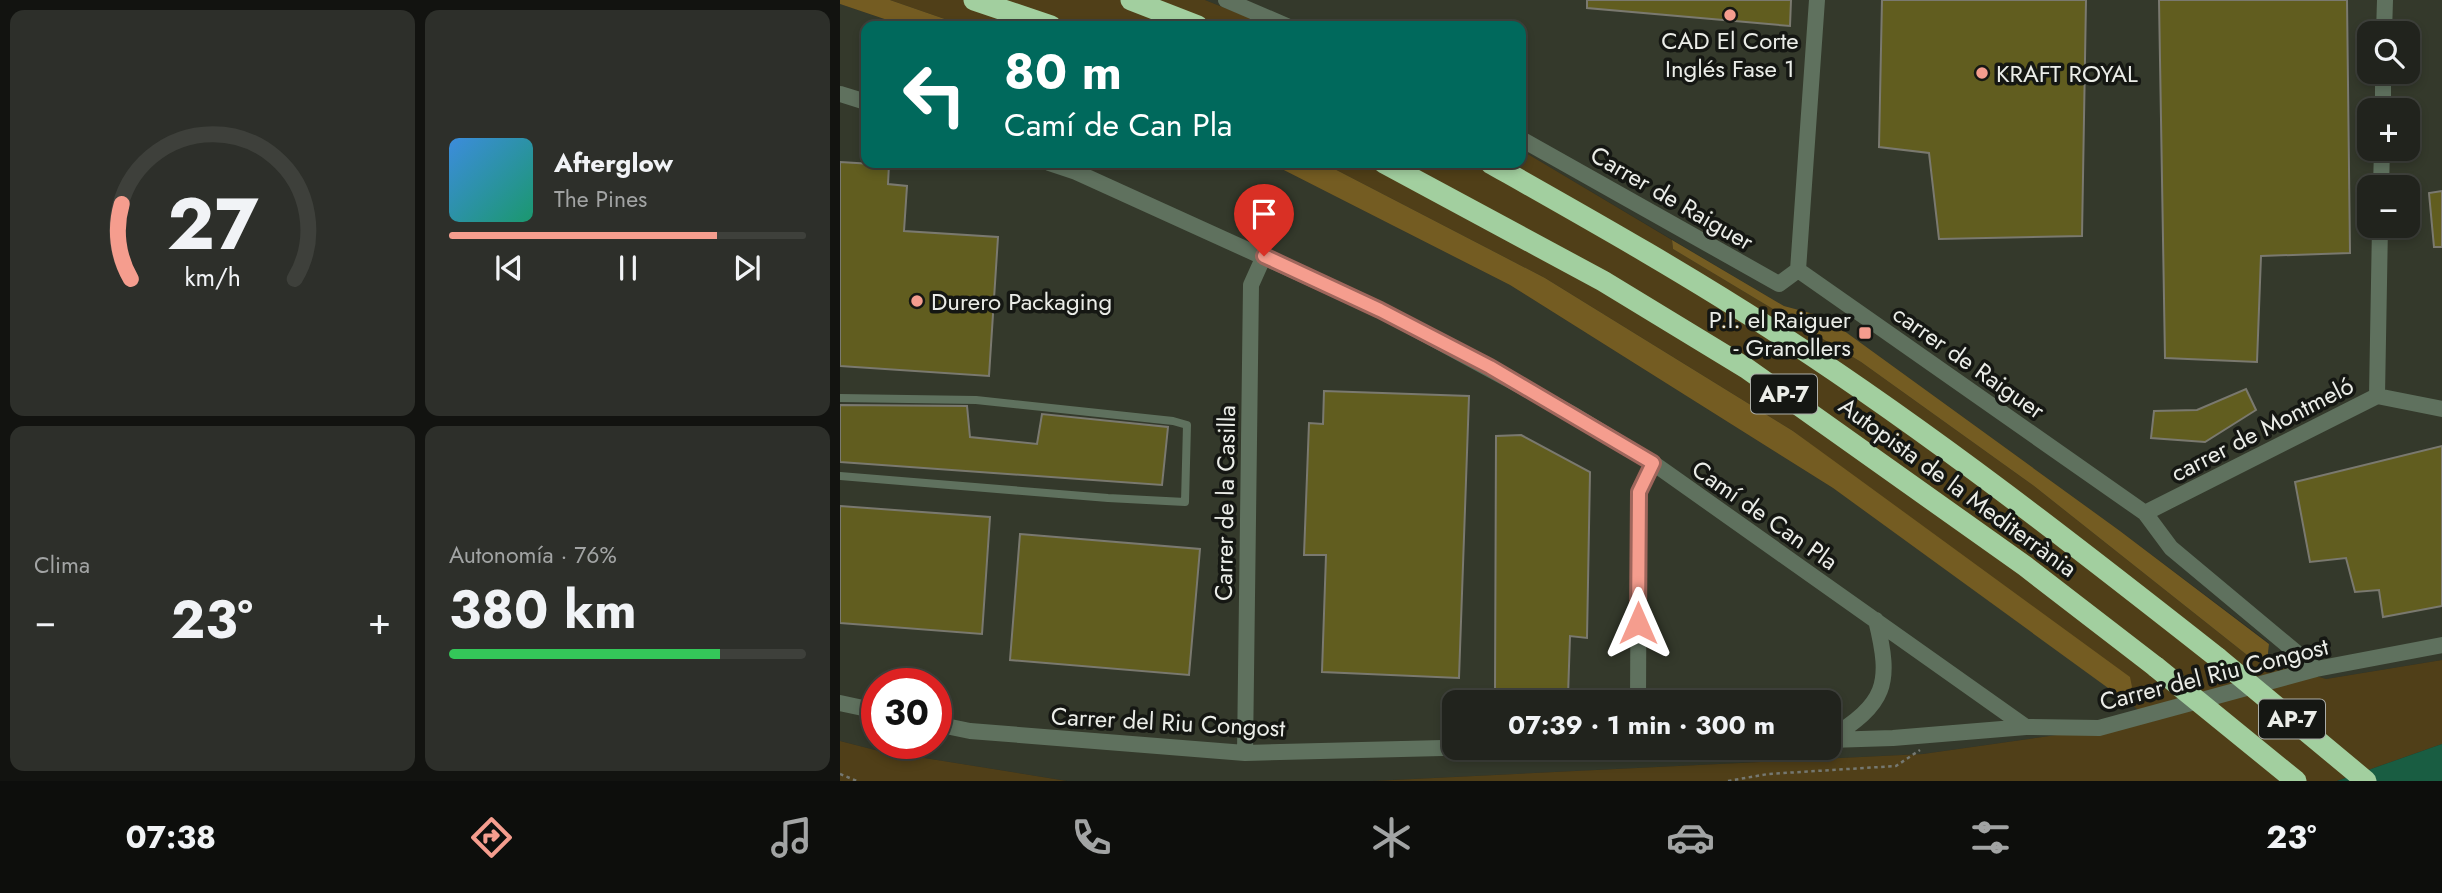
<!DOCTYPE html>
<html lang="es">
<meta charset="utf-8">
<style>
:root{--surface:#21231d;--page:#2d2f2a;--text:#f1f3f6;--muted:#a2a4a4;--line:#3e403b;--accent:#f59d8e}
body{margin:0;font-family:Jost,sans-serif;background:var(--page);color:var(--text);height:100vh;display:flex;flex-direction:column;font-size:26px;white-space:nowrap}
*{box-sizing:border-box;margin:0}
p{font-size:23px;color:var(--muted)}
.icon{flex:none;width:38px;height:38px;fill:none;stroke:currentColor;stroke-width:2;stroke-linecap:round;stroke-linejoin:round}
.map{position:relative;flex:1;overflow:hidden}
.side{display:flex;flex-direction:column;gap:10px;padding:10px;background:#121310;width:840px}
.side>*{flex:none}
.guide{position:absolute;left:21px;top:21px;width:665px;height:147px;border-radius:14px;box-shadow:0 4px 10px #0003,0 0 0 2px var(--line);background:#00695c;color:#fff;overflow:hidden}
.fabs{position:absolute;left:1517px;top:21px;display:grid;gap:14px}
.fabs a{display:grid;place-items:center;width:63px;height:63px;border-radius:14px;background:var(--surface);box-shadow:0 4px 10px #0003,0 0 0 2px var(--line);font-size:35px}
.speed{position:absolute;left:21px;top:668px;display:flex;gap:14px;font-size:35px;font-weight:700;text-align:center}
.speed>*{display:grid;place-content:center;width:91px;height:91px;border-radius:50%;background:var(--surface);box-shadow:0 4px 10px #0003,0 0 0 2px var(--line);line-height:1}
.speed .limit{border:10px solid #d22;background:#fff;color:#111}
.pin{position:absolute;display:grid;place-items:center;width:60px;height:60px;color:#fff;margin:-72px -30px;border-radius:50% 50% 50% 0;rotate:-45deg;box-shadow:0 0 7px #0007}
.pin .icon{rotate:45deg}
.me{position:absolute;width:77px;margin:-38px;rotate:0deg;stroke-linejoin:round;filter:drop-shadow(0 0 5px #0008)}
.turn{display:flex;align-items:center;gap:24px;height:147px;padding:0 28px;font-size:32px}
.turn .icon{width:91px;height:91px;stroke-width:2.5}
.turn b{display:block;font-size:49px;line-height:60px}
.big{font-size:52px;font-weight:700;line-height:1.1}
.side .card{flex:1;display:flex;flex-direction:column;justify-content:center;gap:10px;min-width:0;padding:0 24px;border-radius:14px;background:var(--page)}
.side .dial{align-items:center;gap:0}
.dial svg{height:182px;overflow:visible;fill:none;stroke:var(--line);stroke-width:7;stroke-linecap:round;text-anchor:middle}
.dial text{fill:var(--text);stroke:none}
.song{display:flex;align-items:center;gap:21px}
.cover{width:84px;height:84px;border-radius:10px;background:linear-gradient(135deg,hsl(210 70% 55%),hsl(160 70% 35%))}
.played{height:7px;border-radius:4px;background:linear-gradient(90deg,var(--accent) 75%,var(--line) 75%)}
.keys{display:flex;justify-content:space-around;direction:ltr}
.heat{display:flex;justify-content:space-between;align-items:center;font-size:38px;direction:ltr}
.charge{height:10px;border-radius:5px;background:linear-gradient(90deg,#34c759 76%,var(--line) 0)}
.side .tiles{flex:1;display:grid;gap:10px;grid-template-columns:repeat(2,1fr)}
.trip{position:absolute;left:602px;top:690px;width:399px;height:70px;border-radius:14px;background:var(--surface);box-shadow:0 4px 10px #0003,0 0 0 2px var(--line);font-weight:700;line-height:70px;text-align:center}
.menu{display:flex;height:112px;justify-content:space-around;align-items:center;background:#0d0e0c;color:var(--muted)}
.menu .icon{width:49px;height:49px}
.menu .selected{color:var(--accent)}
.menu b{font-size:32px;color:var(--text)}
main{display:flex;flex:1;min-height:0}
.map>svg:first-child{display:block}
</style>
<main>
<section class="side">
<div class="tiles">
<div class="card dial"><svg viewBox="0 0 100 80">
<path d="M14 69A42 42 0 1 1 86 69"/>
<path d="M14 69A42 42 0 0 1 10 36" stroke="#f59d8e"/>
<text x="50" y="56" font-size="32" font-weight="700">27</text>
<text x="50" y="72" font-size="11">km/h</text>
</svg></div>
<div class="card">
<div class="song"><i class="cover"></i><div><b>Afterglow</b><p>The Pines</p></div></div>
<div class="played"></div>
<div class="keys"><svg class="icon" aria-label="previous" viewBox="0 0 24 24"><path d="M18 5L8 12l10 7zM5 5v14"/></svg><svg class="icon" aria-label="pause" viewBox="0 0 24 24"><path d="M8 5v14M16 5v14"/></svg><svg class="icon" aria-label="next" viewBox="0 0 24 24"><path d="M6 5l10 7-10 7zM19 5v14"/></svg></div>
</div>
<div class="card"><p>Clima</p>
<div class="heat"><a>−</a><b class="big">23°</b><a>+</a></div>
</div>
<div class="card"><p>Autonomía · 76%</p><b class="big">380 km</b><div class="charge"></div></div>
</div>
</section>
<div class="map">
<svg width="1602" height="781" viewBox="0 0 1602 781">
<rect width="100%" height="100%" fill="#2c2f27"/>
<path fill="#34392b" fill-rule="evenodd" d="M365,0H1602V660L1486,679L1427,662L1429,643L1280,531L985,317L944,306L681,150V26H430ZM1530,33H1568V72H1530ZM1530,110H1568V149H1530ZM1530,187H1568V226H1530Z
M0,4L65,26H26V163H430L670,285L993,488L1315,721L1083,754L533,781H227L35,750L0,741ZM37,684H96V744H37ZM614,702H989V747H614Z"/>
<path fill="#503f18" d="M50,0H365L430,26H125Z
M681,150L832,240L833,249L1021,362L1194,486L1407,655L1486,679L1602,660V744L1497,781H533L1083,754L1314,721L1286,701L1292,687L953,431L705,278L483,163H681Z
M0,741L35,750L227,781H0Z"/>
<path fill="#745c22" d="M0,0H50L125,26H65L0,4Z
M430,163H483L705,278L953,431L1290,677L1292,687L1286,701L993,488L670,285Z
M832,240L944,306L985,317L1280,531L1429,644L1427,662L1407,655L1194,486L1021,362L833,249Z"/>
<path fill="#195d42" d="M1602,744V781H1497Z"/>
<path fill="#615d1f" stroke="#7a796f" stroke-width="2" d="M747,0H951L950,26L747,8Z
M1042,0H1246L1242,236L1099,239L1089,153L1039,147Z
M1319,0H1507L1510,253L1421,256L1417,362L1325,358Z
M0,162L49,165L48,184L67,186L64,231L158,237L149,376L0,366Z
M1602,191V247H1594L1589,193Z
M1406,389L1416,410L1365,442L1311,438L1314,411L1357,410Z
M484,391L629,396L619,678L482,672L486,555H464L469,423L483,424Z
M0,405L127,406L130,437L197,444L202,414L328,427L322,485L0,462Z
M681,435L750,472L747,638L730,636L728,696H655L656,436Z
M1602,446V606L1543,617L1539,590L1515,592L1506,558L1470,562L1455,482Z
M0,506L150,517L142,634L0,623Z
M180,534L360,549L349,675L170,660Z"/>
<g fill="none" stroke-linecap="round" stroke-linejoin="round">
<path stroke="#757871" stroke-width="2.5" stroke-dasharray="3.5 3.5" stroke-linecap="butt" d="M0,774L17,781
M888,781L928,774L1056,766L1080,750"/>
<path stroke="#5f715e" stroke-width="8" d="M0,398L136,400L333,421L347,425L345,502L268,498L0,476"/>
<path stroke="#5f715e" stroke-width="16" d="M386,0L447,26
M977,0L958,270L1305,513L1331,548L1476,669
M1544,33L1545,0
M0,94L26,102
M1543,110V72
M681,139L939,284L958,270
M209,163L236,172L540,310L734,415L813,463L1186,727
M1541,187L1542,149
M1537,396L1540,226
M1305,513L1537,396L1602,409
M798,702L799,492L813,463
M0,703L37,711
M96,724L130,731L405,753L643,747
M989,739C1046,703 1052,685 1036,620
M989,740L1053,738L1186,727L1259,728L1476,669L1602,645
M405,753L411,285L424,256"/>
<path stroke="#a2cf9f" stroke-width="21" d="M134,0L211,26
M291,0L358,26
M544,163L763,281L906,368L1185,566L1316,667
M650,163C749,219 849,275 945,338C1095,436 1237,547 1378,658"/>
<path stroke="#a2cf9f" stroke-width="21" d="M1378,658L1526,781
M1316,667L1456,781"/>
</g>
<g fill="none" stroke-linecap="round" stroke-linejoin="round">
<defs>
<path id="route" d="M424,256L540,310L650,367L813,463L799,492L798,623"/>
</defs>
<use href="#route" stroke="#9f665c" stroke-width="18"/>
<use href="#route" stroke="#f59d8e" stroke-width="12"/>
</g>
<g fill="#f59d8e" stroke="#151713" stroke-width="2.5">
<circle cx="890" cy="15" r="7"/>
<circle cx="1142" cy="73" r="7"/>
<circle cx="77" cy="301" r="7"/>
<rect x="1018" y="326" width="14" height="14" rx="3.5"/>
</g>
<g text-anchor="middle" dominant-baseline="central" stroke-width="7" stroke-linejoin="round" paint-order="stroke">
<g fill="#151713" stroke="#abada8" stroke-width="2">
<rect x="911" y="374.5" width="66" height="39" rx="5"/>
<rect x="1419" y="699.5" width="66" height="39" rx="5"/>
</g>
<g font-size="23" font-weight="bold" fill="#ebede8">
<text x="944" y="394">AP-7</text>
<text x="1452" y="719">AP-7</text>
</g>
<g font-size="24" fill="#ebede8" stroke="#151713" text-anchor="start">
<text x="890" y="40" text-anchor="middle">CAD El Corte<tspan x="890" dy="28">Inglés Fase 1</tspan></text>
<text x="1156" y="73">KRAFT ROYAL</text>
<text x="91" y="301">Durero Packaging</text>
<text x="1011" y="319" text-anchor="end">P.I. el Raiguer<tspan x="1011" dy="28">- Granollers</tspan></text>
</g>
<g font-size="24" fill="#ebede8" stroke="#151713">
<text transform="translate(832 198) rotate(30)">Carrer de Raiguer</text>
<text transform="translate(1129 362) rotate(35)">carrer de Raiguer</text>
<text transform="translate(1422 429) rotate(-27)">carrer de Montmeló</text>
<text transform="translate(1118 487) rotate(36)">Autopista de la Mediterrània</text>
<text transform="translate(385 503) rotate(-89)">Carrer de la Casilla</text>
<text transform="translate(925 515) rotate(35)">Camí de Can Pla</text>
<text transform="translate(1374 674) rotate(-14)">Carrer del Riu Congost</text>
<text transform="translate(328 722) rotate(3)">Carrer del Riu Congost</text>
</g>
</g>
</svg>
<div class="fabs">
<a><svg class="icon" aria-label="search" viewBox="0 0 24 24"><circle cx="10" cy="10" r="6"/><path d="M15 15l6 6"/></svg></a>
<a>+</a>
<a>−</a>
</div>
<div class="speed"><div class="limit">30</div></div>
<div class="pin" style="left:424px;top:256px;background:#d93025"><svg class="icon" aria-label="arrive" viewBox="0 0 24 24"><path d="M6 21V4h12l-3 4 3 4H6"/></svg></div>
<svg class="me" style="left:798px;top:623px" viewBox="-20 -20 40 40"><path d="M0-17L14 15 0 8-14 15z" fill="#f59d8e" stroke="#fff" stroke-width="4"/></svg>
<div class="trip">07:39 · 1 min · 300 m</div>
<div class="guide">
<div class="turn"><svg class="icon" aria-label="left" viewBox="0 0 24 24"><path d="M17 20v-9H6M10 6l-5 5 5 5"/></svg><div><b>80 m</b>Camí de Can Pla</div></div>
</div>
</div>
</main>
<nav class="menu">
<b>07:38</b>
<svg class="icon selected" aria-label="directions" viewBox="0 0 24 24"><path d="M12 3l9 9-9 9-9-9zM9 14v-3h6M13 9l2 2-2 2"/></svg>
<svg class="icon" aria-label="music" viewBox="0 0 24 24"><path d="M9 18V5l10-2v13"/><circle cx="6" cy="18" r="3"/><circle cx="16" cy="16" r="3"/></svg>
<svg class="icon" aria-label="phone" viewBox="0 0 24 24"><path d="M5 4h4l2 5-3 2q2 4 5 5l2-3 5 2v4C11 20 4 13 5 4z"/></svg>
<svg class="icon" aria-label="climate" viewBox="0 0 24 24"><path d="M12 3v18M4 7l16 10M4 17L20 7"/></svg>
<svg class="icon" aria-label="car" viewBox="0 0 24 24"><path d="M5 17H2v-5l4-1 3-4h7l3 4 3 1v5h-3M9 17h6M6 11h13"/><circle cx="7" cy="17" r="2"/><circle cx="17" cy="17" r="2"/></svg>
<svg class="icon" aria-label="filters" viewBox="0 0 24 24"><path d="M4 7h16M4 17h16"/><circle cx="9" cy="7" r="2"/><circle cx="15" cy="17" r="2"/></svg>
<b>23°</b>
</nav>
